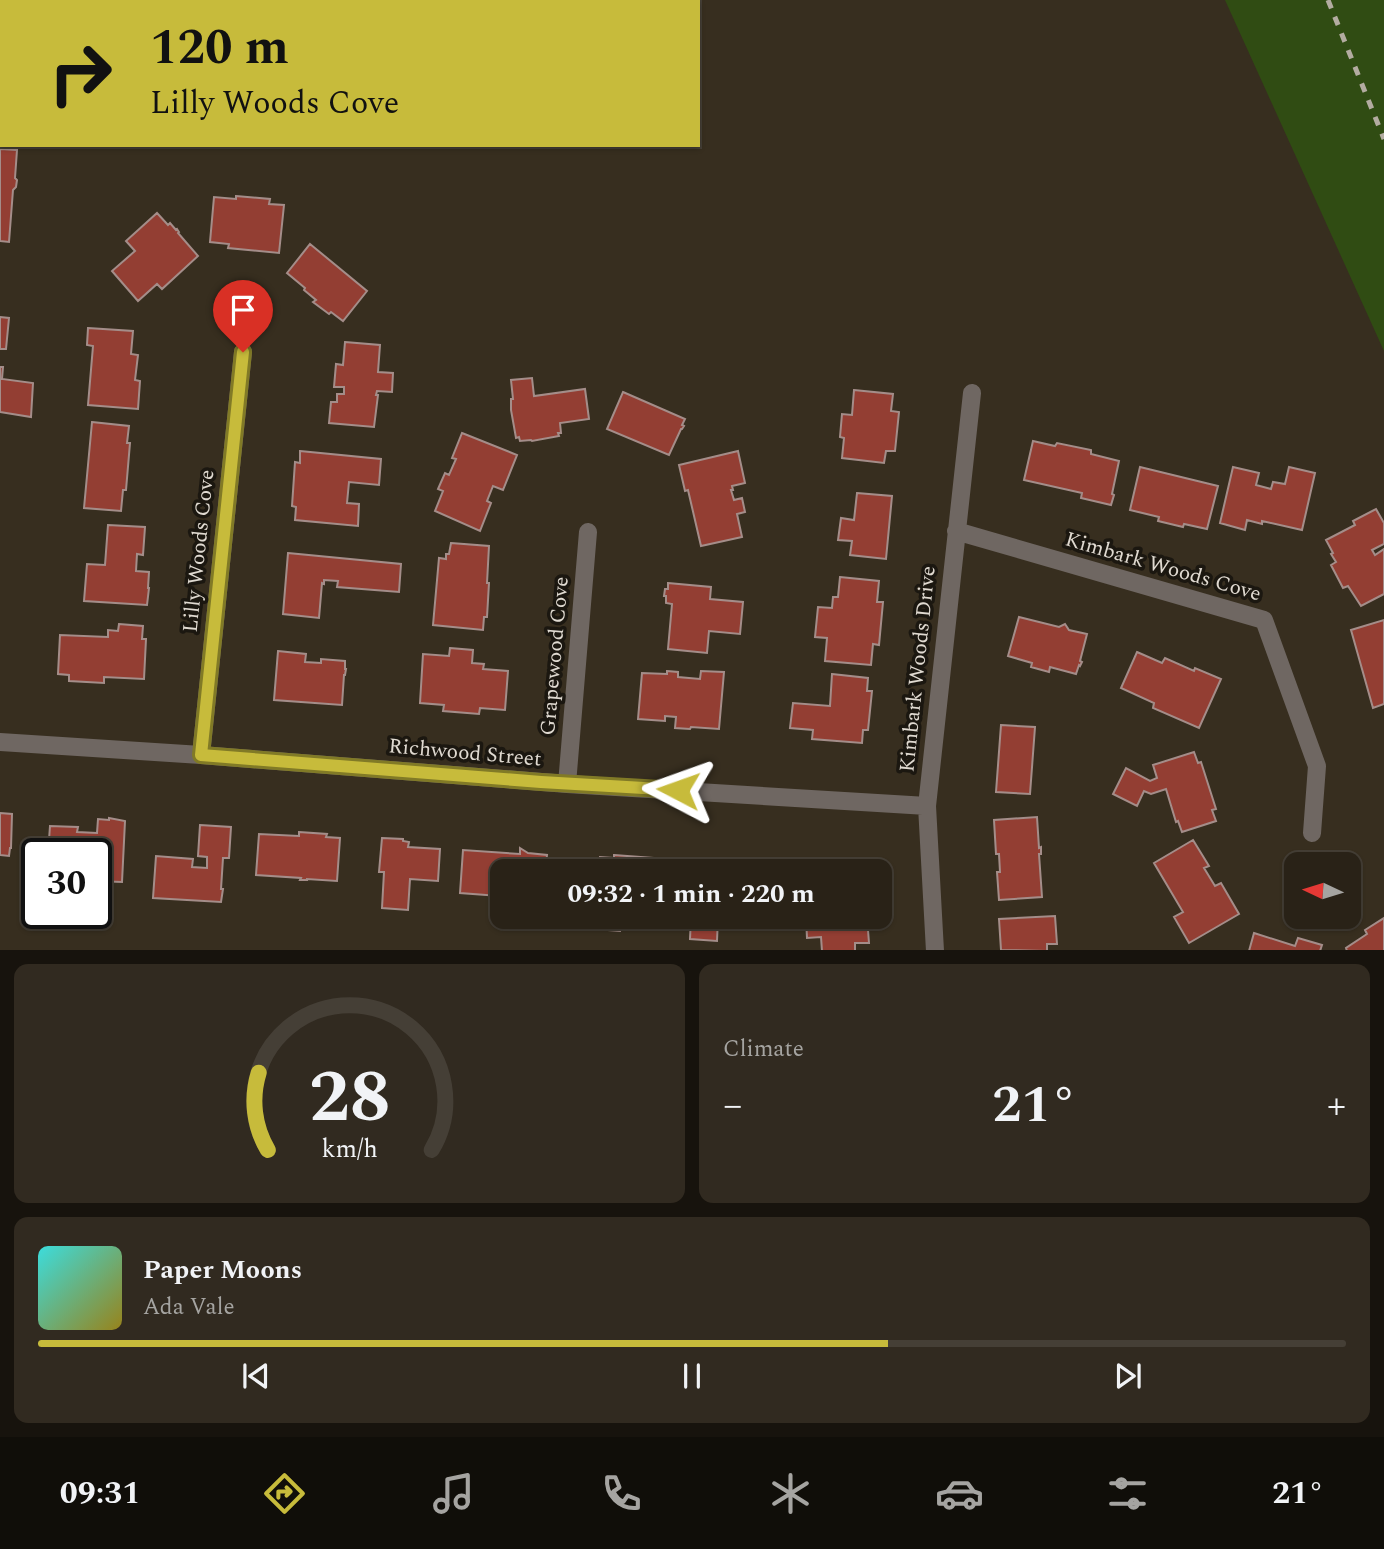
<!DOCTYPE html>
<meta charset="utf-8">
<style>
:root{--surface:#292217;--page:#312a20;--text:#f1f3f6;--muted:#a5a4a1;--line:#453f36;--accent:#c7bb3b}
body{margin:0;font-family:Spectral,serif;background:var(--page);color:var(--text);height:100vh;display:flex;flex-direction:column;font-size:26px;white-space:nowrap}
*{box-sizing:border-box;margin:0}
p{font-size:23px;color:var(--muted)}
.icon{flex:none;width:38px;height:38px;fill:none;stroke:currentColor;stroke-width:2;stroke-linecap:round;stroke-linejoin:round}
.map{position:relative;height:950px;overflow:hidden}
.sheet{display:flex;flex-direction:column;gap:14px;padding:14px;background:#17130d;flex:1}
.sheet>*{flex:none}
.banner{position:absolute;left:0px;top:0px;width:700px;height:147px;box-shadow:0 2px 5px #0004,0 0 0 2px var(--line);background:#c7bb3b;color:#111;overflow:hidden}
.needle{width:46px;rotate:274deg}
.tools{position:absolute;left:1284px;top:852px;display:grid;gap:14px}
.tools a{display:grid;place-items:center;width:77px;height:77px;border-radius:14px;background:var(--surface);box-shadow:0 2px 5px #0004,0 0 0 2px var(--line);font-size:35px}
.speed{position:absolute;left:21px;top:838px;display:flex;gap:14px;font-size:35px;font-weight:700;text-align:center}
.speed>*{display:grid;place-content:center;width:91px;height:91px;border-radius:50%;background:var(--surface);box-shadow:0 2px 5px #0004,0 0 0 2px var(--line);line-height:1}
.speed .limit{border:4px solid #111;border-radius:10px;background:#fff;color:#111}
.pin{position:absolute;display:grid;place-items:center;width:60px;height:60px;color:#fff;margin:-72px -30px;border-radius:50% 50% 50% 0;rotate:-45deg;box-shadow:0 0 7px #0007}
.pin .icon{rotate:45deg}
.me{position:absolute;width:77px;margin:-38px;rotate:274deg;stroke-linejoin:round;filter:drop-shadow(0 0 5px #0008)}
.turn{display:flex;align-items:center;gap:24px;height:147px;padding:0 35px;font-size:32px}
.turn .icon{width:91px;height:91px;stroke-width:2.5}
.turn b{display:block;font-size:49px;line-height:60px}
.big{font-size:52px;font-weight:700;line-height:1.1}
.sheet .widget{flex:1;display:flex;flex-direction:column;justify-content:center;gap:10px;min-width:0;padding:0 24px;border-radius:14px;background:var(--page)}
.sheet .dial{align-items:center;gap:0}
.dial svg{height:182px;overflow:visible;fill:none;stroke:var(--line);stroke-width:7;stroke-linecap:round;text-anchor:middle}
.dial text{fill:var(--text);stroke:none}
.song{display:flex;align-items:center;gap:21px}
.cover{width:84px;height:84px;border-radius:10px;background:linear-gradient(135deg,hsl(180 70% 55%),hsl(50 70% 35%))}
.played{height:7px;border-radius:4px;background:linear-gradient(90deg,var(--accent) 65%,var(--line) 65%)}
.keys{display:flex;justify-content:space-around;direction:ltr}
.heat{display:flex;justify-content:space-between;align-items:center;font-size:38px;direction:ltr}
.sheet .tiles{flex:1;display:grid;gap:14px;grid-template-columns:1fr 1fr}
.widget:last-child{grid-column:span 2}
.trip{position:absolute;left:490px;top:859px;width:402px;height:70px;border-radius:14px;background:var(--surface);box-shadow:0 2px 5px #0004,0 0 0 2px var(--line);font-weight:700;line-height:70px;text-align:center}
.tabs{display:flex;height:112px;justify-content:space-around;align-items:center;background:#100e09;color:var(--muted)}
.tabs .icon{width:49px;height:49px}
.tabs .on{color:var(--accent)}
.tabs b{font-size:32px;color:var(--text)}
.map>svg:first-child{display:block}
</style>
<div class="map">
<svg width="1384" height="951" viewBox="0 0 1384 951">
<rect width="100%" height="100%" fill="#372e1f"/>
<path fill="#304c13" d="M1225,0H1384V351Z"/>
<path fill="#933e33" stroke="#a48d89" stroke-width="2" d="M0,46L2,47V126L0,125Z
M0,149L17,150L15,178L17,180L16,187L13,190L9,242L0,241Z
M236,196L270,199L269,204L284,205L279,253L228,248L229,244L210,242L214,197L236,199Z
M157,213L168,225L170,223L176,230L177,229L179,232L178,233L198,256L162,289L157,284L138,301L112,271L135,251L126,241Z
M310,244L367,291L343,321L331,312L329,314L313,302L316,300L304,290L305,288L287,273Z
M0,317L9,318L6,349H0Z
M88,328L133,331L131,354L138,355L135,380L140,381L138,409L88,405L93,346L87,345Z
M345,342L380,345L378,372L393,373L392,392L377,391L376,395H378L374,427L329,423L331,402H337V394H344V387H334L336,364L343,365Z
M0,367H3L2,379L33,383L31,417L0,412Z
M532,378L534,396L585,389L589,419L560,423L561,433H558L559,436L532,441L531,440L520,441L519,437L516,438L511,410V399H513L511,380Z
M854,390L893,394L891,411L899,412L895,451H886L884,463L842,458L844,438L840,437L842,414L852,415Z
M623,392L685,419L682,425L684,426L682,429H681L669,455L607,429Z
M92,422L129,426L127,443H130L126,490H123L121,511L84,508Z
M462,433L517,455L503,490L493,486L487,501L491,503L480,531L435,511L443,491L438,489L445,473L449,475L456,459L452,458Z
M1033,441L1055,446L1057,443L1091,450V454L1119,461L1112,494L1114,495L1111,505L1081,498L1082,493L1024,480Z
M300,451L381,459L379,485L349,482L347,503L359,504L358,526L295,520L296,507L292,506L295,462L300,463Z
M738,451L745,483L732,486L733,490H731L734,500L742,498L745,512L737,514L742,537L701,546L688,490L685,491L679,465Z
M1140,467L1218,486L1207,529L1184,524L1183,527L1158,521L1159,517L1130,510Z
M1233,467L1259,473L1256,485L1271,489L1273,482L1285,484L1289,467L1315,473L1302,530L1262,521V524L1247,520L1245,530L1220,523Z
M857,493L892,496L886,559L850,555L852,541L838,540L841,518L854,520Z
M1376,509L1384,523V544L1372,550L1375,555L1384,549V594L1361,606L1348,586L1343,588L1331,565L1336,562L1331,554L1333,553L1326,540L1355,525L1353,521Z
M108,525L145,527L143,555L137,554L136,571L149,572L148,588H149L147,605L84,601L87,564L105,565Z
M451,543L489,546L487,583H489L487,617H484L483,630L433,625L439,558L446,559V554H449Z
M288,553L401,564L399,592L337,587L338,581L324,580V584L322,583L319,618L283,614Z
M840,577L879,581L877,602H883L879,645L873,644L871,665L825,661L827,638L815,637L818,607L832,608L833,597H838Z
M668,583L711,587L710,599L743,602L740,634L709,631L707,653L668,649L672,604L666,603V596H664L665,589H668Z
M1019,617L1059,627L1065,624L1069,630L1087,634L1080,661L1082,662L1080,666L1079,665L1076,674L1050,667L1049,672L1031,667L1032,663L1008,656Z
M1384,620V704L1373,708L1351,630Z
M119,624L143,626L142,639H146L144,679L104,677V683L69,681V675L58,674L60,635L108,637V630L118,631Z
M450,648L473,650L472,663L484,664L483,669L508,671L505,710L480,708L479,714L443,711L444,705L420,703L423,654L449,656Z
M278,651L306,654L305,662L321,663V659L345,661V669H346L345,675H344L342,705L274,700Z
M1137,652L1162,663L1165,658L1194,671L1195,668L1221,679L1199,728L1153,708L1154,703L1121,688Z
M667,671L678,672V677L700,679L701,671L724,672L719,729L691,727L690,729L675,728L676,717L665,716V721L638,719L642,673L667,674Z
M832,674L868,678L867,691H872L868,730H863L862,743L812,739L813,730L790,728L793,703L830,706Z
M1001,725L1035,727L1030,794L996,792Z
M1194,752L1198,763L1201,762L1216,809L1212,810L1216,821L1182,832L1178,821L1176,822L1166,789L1151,794L1144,791L1137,806L1113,794L1126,768L1150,781L1157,778L1153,765Z
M0,813L12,814L11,848H10L9,856L0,855Z
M1037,817L1039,848L1041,847V854H1039L1042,897L999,900L997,872H1000L999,854H996L994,820Z
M109,818L125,821L122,882L96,881V854H48L50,826L78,827L77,832L97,833L98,819L109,820Z
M200,825L231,827L229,858H223L221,889H223L221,902L153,898L156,856L193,859L192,867L207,868V857L198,856Z
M299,832L327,834L326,837L340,838L337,881L307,879V880H300L301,878L256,875L259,834L299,836Z
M382,838L403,839V841L409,842L408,847L440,849L438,881L410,879L408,910L382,908L384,872H379Z
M1193,840L1209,866L1204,868L1215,886L1221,883L1239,914L1189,943L1174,917L1183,912L1154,863Z
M520,848L528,853L547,855L545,872H502V894H499V896L460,893L463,850L520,854Z
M614,855L653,858L652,871L658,872H599L600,857L614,858Z
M709,863L751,866V869L765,870V872H694L695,865L709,866Z
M1055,916L1057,944H1047V951L1001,950L999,919Z
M595,917H621L620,931L595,929Z
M691,917H718L717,941L690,939Z
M732,917H762V920Z
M806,917H867L869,943H855V951H822L821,937L807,938Z
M1384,918V951H1347L1346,948L1367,934L1365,930Z
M1254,933L1295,946L1298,938L1322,945L1320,951H1249Z"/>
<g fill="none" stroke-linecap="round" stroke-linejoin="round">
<path stroke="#6f6762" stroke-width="18" d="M956,531L1264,620L1317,766L1312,833
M0,742L201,755L567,784L927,806
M201,755L243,352
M567,784L588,532
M935,951L927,806L972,393"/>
<path stroke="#b3aca1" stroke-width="5" stroke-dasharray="9 9" stroke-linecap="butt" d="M1328,0L1384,139"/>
</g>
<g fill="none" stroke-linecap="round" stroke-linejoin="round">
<defs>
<path id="route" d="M243,352L201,755L541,782L678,790"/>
</defs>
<use href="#route" stroke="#817a26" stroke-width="18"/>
<use href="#route" stroke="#c7bb3b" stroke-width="12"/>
</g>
<g text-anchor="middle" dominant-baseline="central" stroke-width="7" stroke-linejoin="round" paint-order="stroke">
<g font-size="21" fill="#e0dad1" stroke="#1b1710">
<text transform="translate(199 551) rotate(-84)">Lilly Woods Cove</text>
<text transform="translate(1163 567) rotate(16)">Kimbark Woods Cove</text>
<text transform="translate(555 656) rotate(-85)">Grapewood Cove</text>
<text transform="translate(918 669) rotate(-84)">Kimbark Woods Drive</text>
<text transform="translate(465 753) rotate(5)">Richwood Street</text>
</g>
</g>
</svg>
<div class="tools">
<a><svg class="needle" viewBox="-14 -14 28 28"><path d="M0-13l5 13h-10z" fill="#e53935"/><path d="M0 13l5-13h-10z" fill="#a5a4a1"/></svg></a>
</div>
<div class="speed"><div class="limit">30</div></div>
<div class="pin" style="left:243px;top:352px;background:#d93025"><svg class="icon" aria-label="arrive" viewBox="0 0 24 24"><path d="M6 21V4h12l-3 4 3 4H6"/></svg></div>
<svg class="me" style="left:678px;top:790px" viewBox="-20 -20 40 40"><path d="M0-17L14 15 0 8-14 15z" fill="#c7bb3b" stroke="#fff" stroke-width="4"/></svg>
<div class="trip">09:32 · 1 min · 220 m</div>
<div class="banner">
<div class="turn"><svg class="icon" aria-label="right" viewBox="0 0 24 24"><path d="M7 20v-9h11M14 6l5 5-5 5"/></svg><div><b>120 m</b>Lilly Woods Cove</div></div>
</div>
</div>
<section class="sheet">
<div class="tiles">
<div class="widget dial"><svg viewBox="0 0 100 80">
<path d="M14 69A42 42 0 1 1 86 69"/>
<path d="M14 69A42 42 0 0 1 10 35" stroke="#c7bb3b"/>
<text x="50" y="56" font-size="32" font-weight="700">28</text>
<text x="50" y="72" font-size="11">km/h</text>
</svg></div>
<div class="widget"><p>Climate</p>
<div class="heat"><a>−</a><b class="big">21°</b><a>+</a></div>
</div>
<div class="widget">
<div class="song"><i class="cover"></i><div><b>Paper Moons</b><p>Ada Vale</p></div></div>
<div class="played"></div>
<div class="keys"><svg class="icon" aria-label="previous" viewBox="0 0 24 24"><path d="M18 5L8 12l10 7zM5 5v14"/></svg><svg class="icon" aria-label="pause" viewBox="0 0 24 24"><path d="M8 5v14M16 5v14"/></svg><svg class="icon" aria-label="next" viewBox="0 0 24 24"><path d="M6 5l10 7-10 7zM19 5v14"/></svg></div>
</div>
</div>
</section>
<nav class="tabs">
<b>09:31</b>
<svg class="icon on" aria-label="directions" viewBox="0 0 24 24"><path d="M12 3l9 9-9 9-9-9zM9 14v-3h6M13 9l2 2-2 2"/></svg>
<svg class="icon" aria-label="music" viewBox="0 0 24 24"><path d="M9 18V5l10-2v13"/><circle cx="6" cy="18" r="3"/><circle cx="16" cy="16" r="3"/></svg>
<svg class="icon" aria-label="phone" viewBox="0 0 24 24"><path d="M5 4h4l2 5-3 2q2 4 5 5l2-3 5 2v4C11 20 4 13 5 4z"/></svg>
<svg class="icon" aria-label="climate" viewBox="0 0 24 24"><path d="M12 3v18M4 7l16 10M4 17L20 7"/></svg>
<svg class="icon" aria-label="car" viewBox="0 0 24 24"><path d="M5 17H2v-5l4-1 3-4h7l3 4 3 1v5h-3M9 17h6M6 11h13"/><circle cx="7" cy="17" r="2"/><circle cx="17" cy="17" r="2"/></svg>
<svg class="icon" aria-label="filters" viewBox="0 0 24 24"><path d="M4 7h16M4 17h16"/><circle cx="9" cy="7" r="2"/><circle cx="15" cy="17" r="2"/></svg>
<b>21°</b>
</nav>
